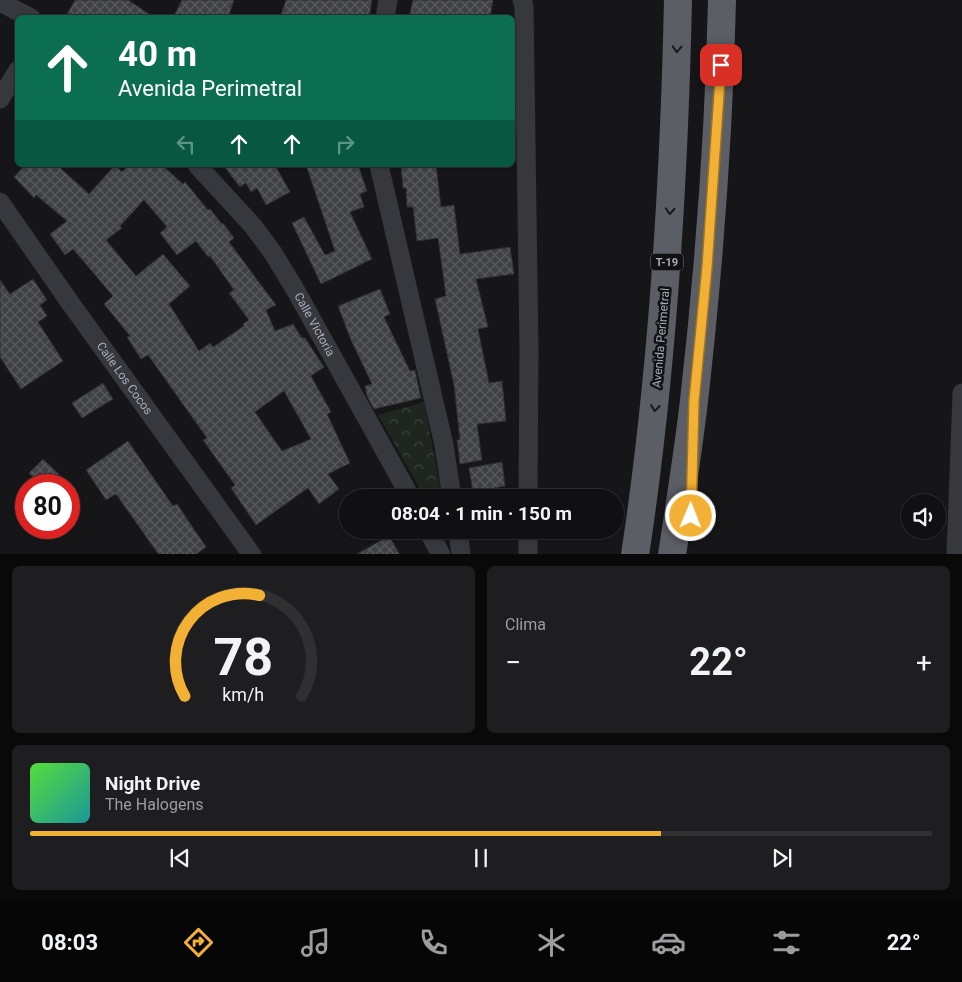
<!DOCTYPE html>
<html lang="es">
<meta charset="utf-8">
<style>
:root{--surface:#101012;--page:#1e1e20;--text:#f1f3f6;--muted:#9c9d9f;--line:#303032;--accent:#f2b134}
body{margin:0;font-family:Roboto,sans-serif;background:var(--page);color:var(--text);height:100vh;display:flex;flex-direction:column;font-size:19px;white-space:nowrap}
*{box-sizing:border-box;margin:0}
p{font-size:16px;color:var(--muted)}
.icon{flex:none;width:28px;height:28px;fill:none;stroke:currentColor;stroke-width:2;stroke-linecap:round;stroke-linejoin:round}
.map{position:relative;height:554px;overflow:hidden}
.sheet{display:flex;flex-direction:column;gap:12px;padding:12px;background:#09090a;flex:1}
.sheet>*{flex:none}
.hud{position:absolute;left:15px;top:15px;width:500px;height:152px;border-radius:8px;box-shadow:0 1px 4px #0004,0 0 0 1px var(--line);background:#0b6e4f;color:#fff;overflow:hidden}
.tools{position:absolute;left:901px;top:494px;display:grid;gap:10px}
.tools a{display:grid;place-items:center;width:45px;height:45px;border-radius:50%;background:var(--surface);box-shadow:0 1px 4px #0004,0 0 0 1px var(--line);font-size:25px}
.speed{position:absolute;left:15px;top:474px;display:flex;gap:10px;font-size:25px;font-weight:700;text-align:center}
.speed>*{display:grid;place-content:center;width:65px;height:65px;border-radius:50%;background:var(--surface);box-shadow:0 1px 4px #0004,0 0 0 1px var(--line);line-height:1}
.speed .limit{border:8px solid #d22;background:#fff;color:#111}
.pin{position:absolute;display:grid;place-items:center;width:42px;height:42px;color:#fff;margin:-21px;border-radius:10px;box-shadow:0 2px 8px #0006}
.me{position:absolute;width:55px;margin:-28px;rotate:1deg;stroke-linejoin:round;filter:drop-shadow(0 0 4px #0008)}
.turn{display:flex;align-items:center;gap:18px;height:105px;padding:0 20px;font-size:22px}
.turn .icon{width:65px;height:65px;stroke-width:2.5}
.turn b{display:block;font-size:35px;line-height:42px}
.lanes{display:flex;align-items:center;height:48px;padding:0 20px;background:#0003;justify-content:center;gap:25px;direction:ltr}
.lanes .off{opacity:.35}
.big{font-size:38px;font-weight:700;line-height:1.1}
.sheet .tile{flex:1;display:flex;flex-direction:column;justify-content:center;gap:8px;min-width:0;padding:0 18px;border-radius:8px;background:var(--page)}
.sheet .dial{align-items:center;gap:0}
.dial svg{height:130px;overflow:visible;fill:none;stroke:var(--line);stroke-width:7;stroke-linecap:round;text-anchor:middle}
.dial text{fill:var(--text);stroke:none}
.song{display:flex;align-items:center;gap:15px}
.cover{width:60px;height:60px;border-radius:8px;background:linear-gradient(135deg,hsl(110 70% 55%),hsl(180 70% 35%))}
.played{height:5px;border-radius:2px;background:linear-gradient(90deg,var(--accent) 70%,var(--line) 70%)}
.keys{display:flex;justify-content:space-around;direction:ltr}
.heat{display:flex;justify-content:space-between;align-items:center;font-size:28px;direction:ltr}
.sheet .tiles{flex:1;display:grid;gap:12px;grid-template-columns:1fr 1fr}
.tile:last-child{grid-column:span 2}
.trip{position:absolute;left:339px;top:489px;width:285px;height:50px;border-radius:25px;background:var(--surface);box-shadow:0 1px 4px #0004,0 0 0 1px var(--line);font-weight:700;line-height:50px;text-align:center}
.tabs{display:flex;height:80px;justify-content:space-around;align-items:center;background:#060607;color:var(--muted)}
.tabs .icon{width:35px;height:35px}
.tabs .on{color:var(--accent)}
.tabs b{font-size:22px;color:var(--text)}
.map>svg:first-child{display:block}
</style>
<div class="map">
<svg width="962" height="555" viewBox="0 0 962 555">
<defs>
<pattern id="park-crowns" width="20" height="18" patternUnits="userSpaceOnUse" patternTransform="scale(1.25)"><rect width="20" height="18" fill="#1e261f"/><path d="M2 6a3 3 0 1 1 6 0M12 15a3 3 0 1 1 6 0" fill="none" stroke="#3c433d"/></pattern>
<pattern id="building-cross-hatch" width="8" height="8" patternUnits="userSpaceOnUse" patternTransform="scale(1.25)"><rect width="8" height="8" fill="#404145"/><path d="M0 0l8 8M0 8l8-8" fill="none" stroke="#595a5e"/></pattern>
</defs>
<rect width="100%" height="100%" fill="#161618"/>
<path fill="url(#park-crowns)" d="M424,402L442,497H425L378,415Z"/>
<path fill="url(#building-cross-hatch)" stroke="#303034" fill-rule="evenodd" d="M75,0H128L155,18H65Z
M182,0H234L228,18H173Z
M286,0H372L369,18H280Z
M413,0H493L490,18H409Z
M25,165H57L89,194L115,165L122,172L129,165H162L183,184L185,182L208,210L210,209L222,224L223,223L234,238L229,242L276,305L266,310L275,331L293,324L302,338H305L324,367L311,376L331,412L327,414L350,463L328,474L339,489L319,504L308,488L256,525L231,488L235,485L203,440L207,438L148,355L141,359L127,337L130,336L104,304L113,296L73,249L65,255L50,234L67,221L36,195L34,198L14,177ZM144,200L167,227L160,233L177,255L196,241L208,257L210,256L234,290L229,293L249,320L243,324L244,326L213,347L210,343L199,351L169,304L190,286L163,254L136,276L106,240L122,228L120,226ZM284,391L311,439L282,451L255,412Z
M223,165H275L290,192L266,205L257,188L251,192L246,183L240,187Z
M306,165H358L367,191L360,194L364,207L350,212L372,259L321,284L292,223L304,217L325,255L335,251Z
M401,165H436L441,207L454,205L460,254L510,247L514,274L476,279L488,327L478,329L489,383L502,381L506,421L477,424L482,460L460,464L457,440H460L454,385L435,299L446,296L438,238L417,241L413,207H407L406,188H403Z
M33,279L47,300L40,305L47,316L38,322L63,361L21,389L0,357V280L10,294Z
M380,289L390,314L384,317L410,371L415,370L421,398L374,409L367,396L365,386L372,384L351,340L338,306Z
M103,383L113,399L82,418L72,403Z
M128,441L173,506L177,504L206,547L195,555H159L116,494L106,500L86,470Z
M43,459L70,485H41L29,473Z
M502,462L505,486L473,492L469,468Z
M389,536L400,555H355Z"/>
<g fill="none" stroke-linecap="round" stroke-linejoin="round">
<g stroke="#37383d" stroke-width="19">
<path d="M522,0L524,6L529,350L528,498"/>
<path d="M0,2L31,18"/>
<path d="M385,18L388,0"/>
<path d="M0,99L18,70"/>
<path id="s1" d="M197,165L253,226L273,253L296,291L411,498"/>
<path d="M379,165L444,445L452,498"/>
<path id="s2" d="M0,202L71,304L252,555"/>
<path d="M428,530L441,555"/>
<path d="M458,530L461,555"/>
<path d="M528,555V530"/>
<path d="M956,555L962,393"/>
</g>
<path stroke="#5b5e65" stroke-width="28" d="M635,555C663,371 674,186 678,0
M672,555C680,503 688,452 694,401C709,268 719,134 722,0"/>
</g>
<defs><path id="oneway-chevron" d="M-2-3.5L2.5 0L-2 3.5" fill="none" stroke-width="1.6" stroke-linecap="round" stroke-linejoin="round" transform="scale(1.25)"/></defs>
<g stroke="#18191b">
<use href="#oneway-chevron" transform="translate(677 49) rotate(91)"/>
<use href="#oneway-chevron" transform="translate(670 211) rotate(93)"/>
<use href="#oneway-chevron" transform="translate(655 408) rotate(97)"/>
</g>
<g fill="none" stroke-linecap="round" stroke-linejoin="round">
<defs>
<path id="route" d="M691,516L694,401L707,267L721,65"/>
</defs>
<use href="#route" stroke="#9d7322" stroke-width="12"/>
<use href="#route" stroke="#f2b134" stroke-width="9"/>
</g>
<g text-anchor="middle" dominant-baseline="central" stroke-width="5" stroke-linejoin="round" paint-order="stroke">
<rect fill="#111113" stroke="#7b7e86" stroke-width="1" x="651" y="253.5" width="32" height="17" rx="4"/>
<g font-size="11" font-weight="bold" fill="#a8adb8">
<text x="667" y="262">T-19</text>
</g>
<g font-size="12" fill="#a8adb8" stroke="#111113">
<text stroke="none"><textPath href="#s1" startOffset="199">Calle Victoria</textPath></text>
<text transform="translate(661 338) rotate(-85)">Avenida Perimetral</text>
<text stroke="none"><textPath href="#s2" startOffset="216">Calle Los Cocos</textPath></text>
</g>
</g>
</svg>
<div class="tools">
<a><svg class="icon" aria-label="sound" viewBox="0 0 24 24"><path d="M4 9h4l5-4v14l-5-4H4zM17 9q2 3 0 6"/></svg></a>
</div>
<div class="speed"><div class="limit">80</div></div>
<div class="pin" style="left:721px;top:65px;background:#d93025"><svg class="icon" aria-label="arrive" viewBox="0 0 24 24"><path d="M6 21V4h12l-3 4 3 4H6"/></svg></div>
<svg class="me" style="left:691px;top:516px" viewBox="-20 -20 40 40"><circle r="17" fill="#f2b134" stroke="#fff" stroke-width="3"/><path d="M0-11L8 9 0 5-8 9z" fill="#fff"/></svg>
<div class="trip">08:04 · 1 min · 150 m</div>
<div class="hud">
<div class="turn"><svg class="icon" aria-label="ahead" viewBox="0 0 24 24"><path d="M12 20V5M6 11l6-6 6 6"/></svg><div><b>40 m</b>Avenida Perimetral</div></div>
<div class="lanes"><svg class="icon off" aria-label="left" viewBox="0 0 24 24"><path d="M17 20v-9H6M10 6l-5 5 5 5"/></svg><svg class="icon" aria-label="ahead" viewBox="0 0 24 24"><path d="M12 20V5M6 11l6-6 6 6"/></svg><svg class="icon" aria-label="ahead" viewBox="0 0 24 24"><path d="M12 20V5M6 11l6-6 6 6"/></svg><svg class="icon off" aria-label="right" viewBox="0 0 24 24"><path d="M7 20v-9h11M14 6l5 5-5 5"/></svg></div>
</div>
</div>
<section class="sheet">
<div class="tiles">
<div class="tile dial"><svg viewBox="0 0 100 80">
<path d="M14 69A42 42 0 1 1 86 69"/>
<path d="M14 69A42 42 0 0 1 60 7" stroke="#f2b134"/>
<text x="50" y="56" font-size="32" font-weight="700">78</text>
<text x="50" y="72" font-size="11">km/h</text>
</svg></div>
<div class="tile"><p>Clima</p>
<div class="heat"><a>−</a><b class="big">22°</b><a>+</a></div>
</div>
<div class="tile">
<div class="song"><i class="cover"></i><div><b>Night Drive</b><p>The Halogens</p></div></div>
<div class="played"></div>
<div class="keys"><svg class="icon" aria-label="previous" viewBox="0 0 24 24"><path d="M18 5L8 12l10 7zM5 5v14"/></svg><svg class="icon" aria-label="pause" viewBox="0 0 24 24"><path d="M8 5v14M16 5v14"/></svg><svg class="icon" aria-label="next" viewBox="0 0 24 24"><path d="M6 5l10 7-10 7zM19 5v14"/></svg></div>
</div>
</div>
</section>
<nav class="tabs">
<b>08:03</b>
<svg class="icon on" aria-label="directions" viewBox="0 0 24 24"><path d="M12 3l9 9-9 9-9-9zM9 14v-3h6M13 9l2 2-2 2"/></svg>
<svg class="icon" aria-label="music" viewBox="0 0 24 24"><path d="M9 18V5l10-2v13"/><circle cx="6" cy="18" r="3"/><circle cx="16" cy="16" r="3"/></svg>
<svg class="icon" aria-label="phone" viewBox="0 0 24 24"><path d="M5 4h4l2 5-3 2q2 4 5 5l2-3 5 2v4C11 20 4 13 5 4z"/></svg>
<svg class="icon" aria-label="climate" viewBox="0 0 24 24"><path d="M12 3v18M4 7l16 10M4 17L20 7"/></svg>
<svg class="icon" aria-label="car" viewBox="0 0 24 24"><path d="M5 17H2v-5l4-1 3-4h7l3 4 3 1v5h-3M9 17h6M6 11h13"/><circle cx="7" cy="17" r="2"/><circle cx="17" cy="17" r="2"/></svg>
<svg class="icon" aria-label="filters" viewBox="0 0 24 24"><path d="M4 7h16M4 17h16"/><circle cx="9" cy="7" r="2"/><circle cx="15" cy="17" r="2"/></svg>
<b>22°</b>
</nav>
